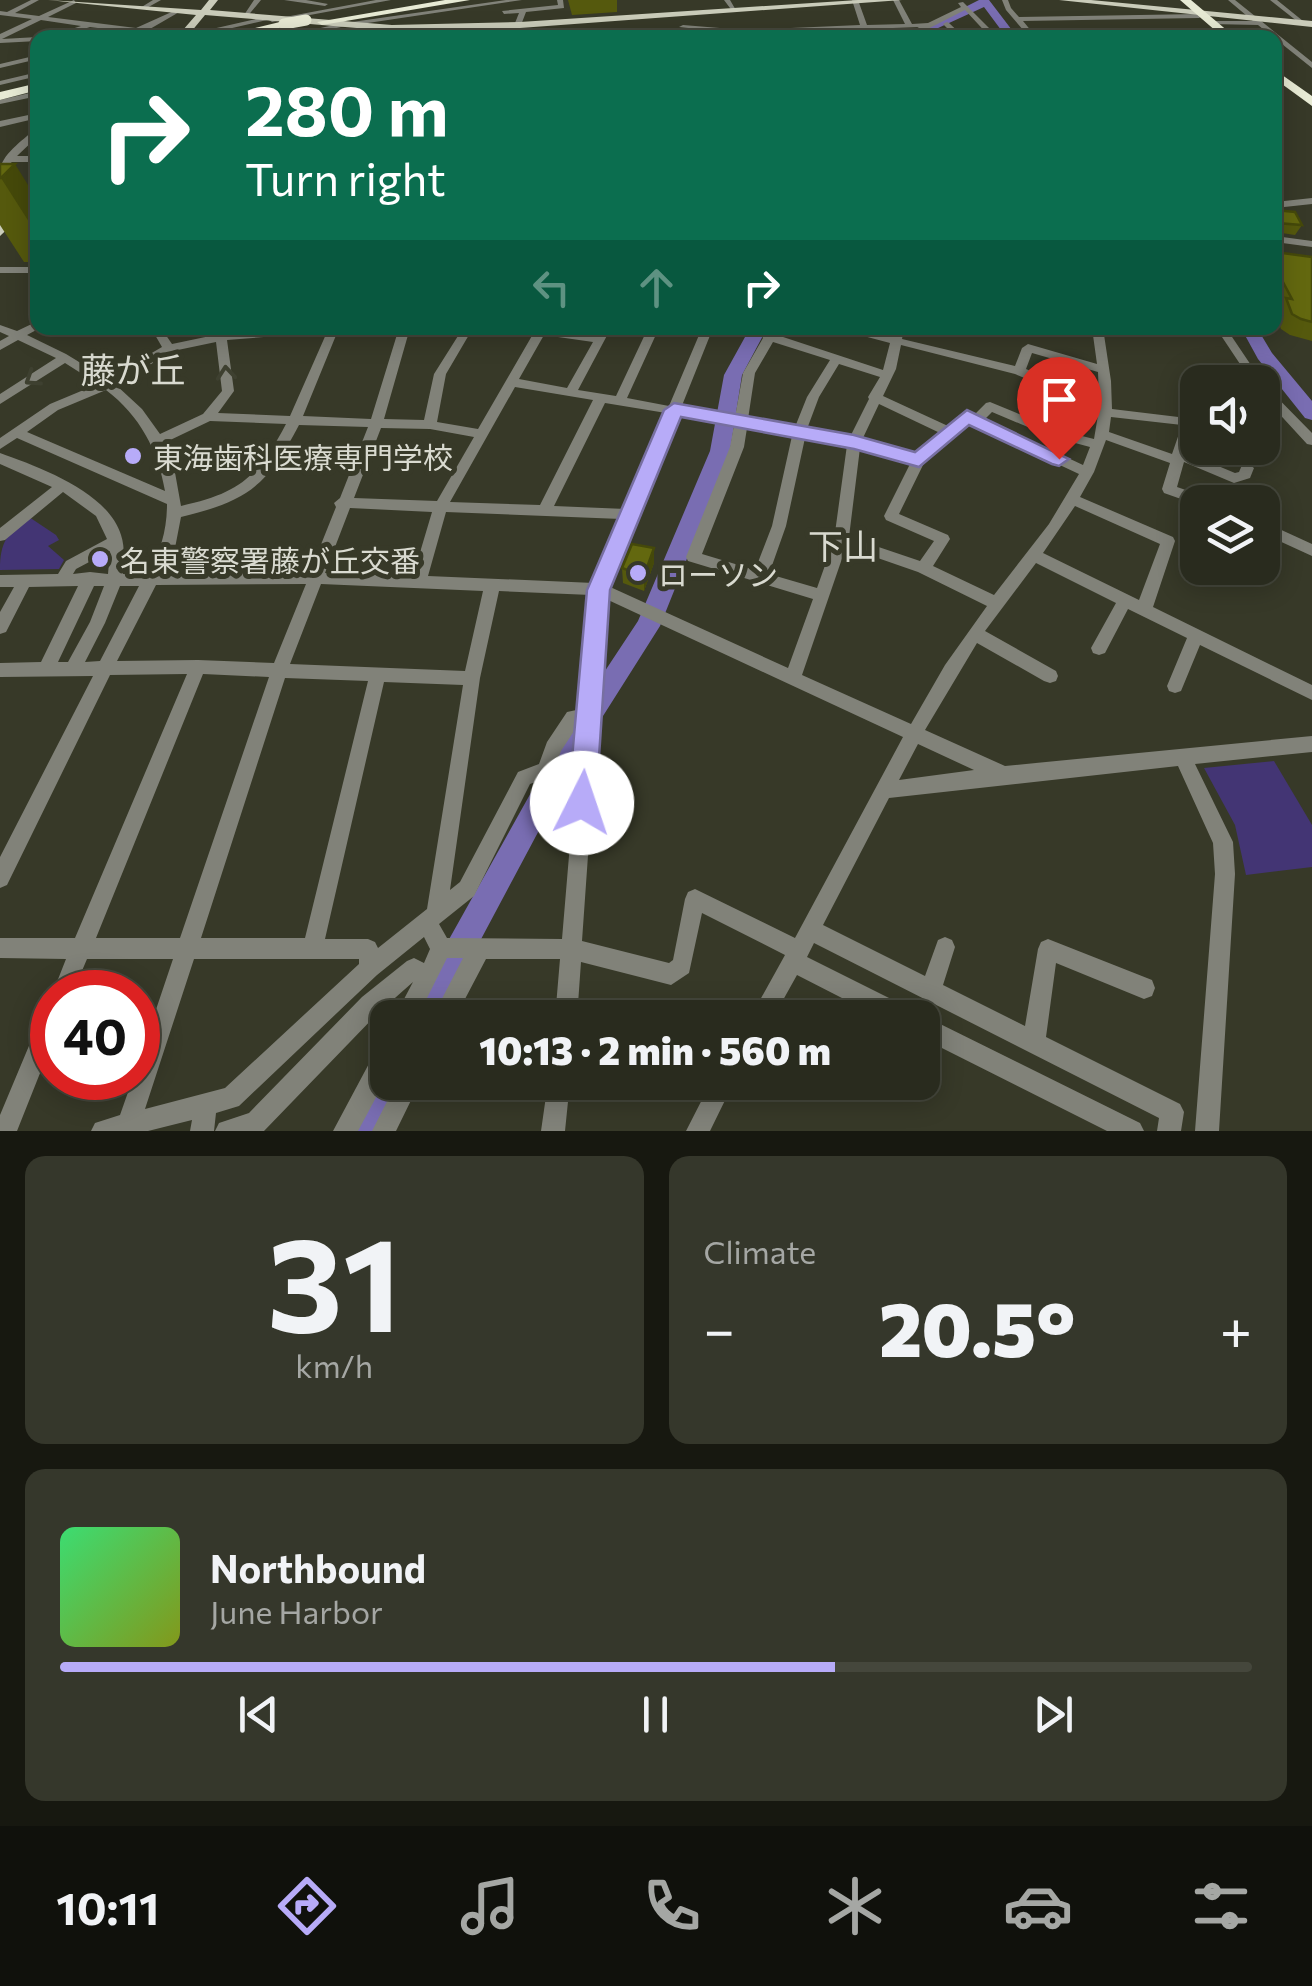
<!DOCTYPE html>
<meta charset="utf-8">
<style>
:root{--surface:#292b1e;--page:#35372b;--text:#f1f3f6;--muted:#a5a7a4;--line:#45473c;--accent:#b7abf8}
body{margin:0;font-family:Commissioner,"Noto Sans JP",sans-serif;background:var(--page);color:var(--text);height:100vh;display:flex;flex-direction:column;font-size:38px;white-space:nowrap}
*{box-sizing:border-box;margin:0}
p{font-size:32px;color:var(--muted)}
.icon{flex:none;width:55px;height:55px;fill:none;stroke:currentColor;stroke-width:2;stroke-linecap:round;stroke-linejoin:round}
.map{position:relative;height:1131px;overflow:hidden}
.details{display:flex;flex-direction:column;gap:25px;padding:25px;background:#171810;flex:1}
.details>*{flex:none}
.banner{position:absolute;left:30px;top:30px;width:1252px;height:305px;border-radius:20px;box-shadow:0 5px 25px #0003,0 0 0 2px var(--line);background:#0b6e4f;color:#fff;overflow:hidden}
.buttons{position:absolute;left:1180px;top:365px;display:grid;gap:20px}
.buttons a{display:grid;place-items:center;width:100px;height:100px;border-radius:20px;background:var(--surface);box-shadow:0 5px 25px #0003,0 0 0 2px var(--line);font-size:50px}
.speed{position:absolute;left:30px;top:970px;display:flex;gap:20px;font-size:50px;font-weight:700;text-align:center}
.speed>*{display:grid;place-content:center;width:130px;height:130px;border-radius:50%;background:var(--surface);box-shadow:0 5px 25px #0003,0 0 0 2px var(--line);line-height:1}
.speed .limit{border:15px solid #d22;background:#fff;color:#111}
.pin{position:absolute;display:grid;place-items:center;width:85px;height:85px;color:#fff;margin:-102px -42px;border-radius:50% 50% 50% 0;rotate:-45deg;box-shadow:0 0 10px #0007}
.pin .icon{rotate:45deg}
.me{position:absolute;width:110px;margin:-55px;rotate:4deg;stroke-linejoin:round;filter:drop-shadow(0 0 8px #0008)}
.turn{display:flex;align-items:center;gap:35px;height:210px;padding:0 50px;font-size:45px}
.turn .icon{width:130px;height:130px;stroke-width:2.5}
.turn b{display:block;font-size:70px;line-height:85px}
.lanes{display:flex;align-items:center;height:95px;padding:0 50px;background:#0003;justify-content:center;gap:50px;direction:ltr}
.lanes .off{opacity:.35}
.big{font-size:75px;font-weight:800;line-height:1.1}
.details .widget{flex:1;display:flex;flex-direction:column;justify-content:center;gap:15px;min-width:0;padding:0 35px;border-radius:20px;background:var(--page)}
.details .dial{align-items:center;gap:0}
.dial b{font-size:130px;line-height:1}
.song{display:flex;align-items:center;gap:30px}
.cover{width:120px;height:120px;border-radius:15px;background:linear-gradient(135deg,hsl(140 70% 55%),hsl(70 70% 35%))}
.played{height:10px;border-radius:5px;background:linear-gradient(90deg,var(--accent) 65%,var(--line) 65%)}
.keys{display:flex;justify-content:space-around;direction:ltr}
.heat{display:flex;justify-content:space-between;align-items:center;font-size:55px;direction:ltr}
.details .tiles{flex:1;display:grid;gap:25px;grid-template-columns:1fr 1fr}
.widget:last-child{grid-column:span 2}
.trip{position:absolute;left:370px;top:1000px;width:570px;height:100px;border-radius:20px;background:var(--surface);box-shadow:0 5px 25px #0003,0 0 0 2px var(--line);font-weight:800;line-height:100px;text-align:center}
.tabs{display:flex;height:160px;justify-content:space-around;align-items:center;background:#10110c;color:var(--muted)}
.tabs .icon{width:70px;height:70px}
.tabs .on{color:var(--accent)}
.tabs b{font-size:45px;color:var(--text)}
.map>svg:first-child{display:block}
</style>
<div class="map">
<svg width="1312" height="1131" viewBox="0 0 1312 1131">
<rect width="100%" height="100%" fill="#373928"/>
<path fill="#433574" d="M29,517L56,535L59,540L48,546L64,560L59,569L0,570C0,542 7,533 29,517Z
M1274,761L1312,825V867L1246,875L1235,825L1204,768Z"/>
<g fill="none" stroke-linecap="round" stroke-linejoin="round">
<path fill="#796db2" fill-rule="evenodd" d="M979,0H989L1018,38H1007L984,7L925,34L916,32Z
M750,328H767L742,375L730,451L660,626L584,746L439,1018H405L566,730L638,621L710,451L724,375Z
M1241,328H1257L1272,353L1312,401V420L1305,418L1258,359Z
M388,1065V1082H405L381,1131H344L376,1070Z"/>
<path fill="#818279" fill-rule="evenodd" d="M31,0H39L15,13L39,16L74,0L76,3L48,17L136,28L176,10L181,11L143,33L132,35L129,32L90,27L56,38H44L81,26L41,20L2,39L38,37H41L38,38V41L0,43V34L32,19L0,15V11L7,12Z
M153,0H161L145,9L140,8Z
M254,0H261L246,18H242Z
M284,0H306L328,4L325,6Z
M376,0H391L272,22L269,20Z
M506,0H522L341,27L293,38H277L338,24Z
M557,0H563L564,8L526,12L516,38H509L519,13L504,14L502,11L558,5Z
M724,0H730L737,12H733Z
M852,0H858L867,25L905,24L893,0H899L912,24L928,23L961,7L958,3L963,2L999,38H991L965,10L910,38H900L919,27L867,29V38H859L860,30L744,34L679,27L683,25L744,30L860,25Z
M1002,0H1008L1011,8L1019,17L1199,14L1202,16L1199,18L1023,21L1037,38H1030L1006,10Z
M1228,0H1235L1312,62V68L1258,25L1211,24L1213,21H1253Z
M1270,0H1277L1303,21L1298,22Z
M265,17L267,20L189,38L177,37Z
M947,22L949,23L965,38H957L943,24Z
M593,30L680,35L684,37L590,34Z
M38,55V59L0,68V64Z
M38,72V76L0,85V81Z
M38,91V96L0,104V100Z
M38,113V118L0,127V121Z
M35,129H38V136L17,156H38V162H12L0,171C1,155 22,141 35,129Z
M1312,198V204L1275,208V202Z
M1275,236L1312,241V247L1275,242Z
M0,267H38V273H0Z
M38,321V328H40L27,335L66,354L107,379L162,347L151,328H161L172,344L215,335V328H225L226,333L296,328H339L303,416L371,419L399,328H410L384,419L424,420L434,374L463,328H473L446,374L437,422L478,429L533,334L511,330L510,328H547L596,335L601,328H611L578,390L616,396L648,328H659L627,398L669,406L702,328H713L681,408L735,417L743,373L763,338L762,336L770,328H780L777,335L883,370L890,343L841,330L840,328H857L891,336L894,328H904L902,339L1015,366L1022,348L1028,344L1097,364L1092,328H1103L1111,381L1112,409L1195,419L1196,422L1187,453L1235,473L1239,472L1242,465L1247,463L1254,468L1250,478L1234,483L1184,462L1177,487L1209,498L1211,502H1198V505L1164,493L1162,489L1170,463L1106,440L1094,472L1080,497L1173,537L1175,541L1153,607L1312,685V700L1200,645L1181,691L1175,693L1169,691L1167,686L1187,638L1128,609L1105,653L1099,655L1093,653L1091,648L1116,603L1036,563L985,631L1056,671L1058,676L1056,681L1050,683L1044,681L977,643L925,730L1005,766L1312,736V752L1195,764L1233,842L1235,874L1219,1131H1195L1215,874L1213,843L1178,766L889,798L823,925L925,976L938,940L945,937L952,940L955,947L943,985L1025,1026L1038,949L1041,942L1048,939L1152,980L1155,988L1152,996L1144,999L1056,963L1046,1037L1180,1104L1184,1112L1181,1131H1157L1159,1118L814,943L807,957L913,1010L916,1018H881L797,975L773,1018H750L785,955L702,913L689,973L671,985L581,962L577,1018H555L560,959H486L455,1018H432L463,958H447L417,1018H394L413,982L378,1013L264,1131H215L219,1123L249,1113L362,997L407,961L414,958L424,963L430,949L424,937L377,975L239,1106L216,1113L214,1131H190L192,1120L148,1131H91L95,1123L120,1115L133,1078H138V1063L173,959H87L73,992H53L66,959L0,958V938H75L187,674L110,675L7,885L0,888V857L93,676L0,677V663L41,662L78,586L29,587L6,632L0,634V612L14,587H0V575L58,574L66,561L107,539L96,516L63,492L5,540L0,541V528L52,487L0,464V453C39,467 108,492 121,535C125,547 124,561 123,574H147C161,552 167,529 167,504L17,438L0,449V438L50,404L98,384L65,363L0,404V394L56,358L18,340L0,350V341L9,336L0,332V325L17,331ZM327,332L290,416L218,413L234,391L227,340ZM544,335L593,342L567,388L519,379ZM216,342L222,391L203,414L160,434L142,409L116,385L173,351ZM773,342L830,360L807,397L795,427L748,419L755,373ZM901,345L1015,374L1099,409L1094,439L1058,430L990,402L986,403L975,414L962,413L948,426L883,396L896,369ZM1032,353L1098,372L1099,400L1026,369ZM839,364L880,377L868,397L869,399L850,437L807,429L819,397ZM515,387L593,400L540,505L450,502ZM106,390C140,416 158,450 165,491L27,432L58,410ZM605,403L666,413L626,509L554,506ZM879,404L940,433L917,455L862,440ZM992,412L1049,436L1090,447L1083,465L985,419ZM678,415L734,425L730,447L686,557L688,561L813,599L788,668L608,586ZM1111,417L1182,425L1172,454L1109,432ZM210,421L286,424C258,477 240,493 181,506L174,467L164,443ZM968,422L1079,474L1049,524L994,595L933,566L950,539L948,535L899,514L924,463ZM299,425L368,427L340,498L334,503L336,507L310,572L163,573L175,548L181,517C248,501 267,486 299,425ZM381,428L430,429L474,437L437,501L354,498ZM747,428L792,436L772,526L755,570L702,554L744,447ZM805,438L847,445L834,540L817,588L769,574L786,526ZM860,448L911,462L884,516L886,520L934,541L920,561L849,537ZM1075,506L1160,544L1139,600L1043,553ZM350,508L432,512L413,576L325,573ZM446,512L621,519L594,583L428,576ZM846,547L918,572L987,606L945,665L911,724L802,675ZM110,551L108,574L90,572L73,574L76,569ZM306,584L274,663L198,660L117,661L156,585ZM321,584L483,591L465,671L290,664ZM94,586H104L90,622L68,662H58ZM120,586H139L100,661L85,662L105,623ZM499,591L591,595L581,709L567,712L547,742L539,764L518,772L460,882L450,890L480,678ZM606,599L903,737L795,938L695,889L688,892L685,899L673,960L669,963L582,941ZM203,674L269,677L180,938H96ZM285,678L368,681L305,938H201ZM384,682L463,685L427,909L378,948L375,942L368,939H325ZM578,725H580L562,939L447,938L439,924L474,896L530,784L552,776L561,751ZM918,744L974,770L899,780ZM194,959H359V964L225,1088L145,1109Z
M1216,328H1226L1263,383L1312,433V445L1307,444L1262,395V382H1252Z
M1262,521L1312,544V556L1262,533Z
M52,1007V1043L17,1131H0V1115L44,1010Z
M922,1015L1140,1123L1144,1131H1107L922,1038V1018H916Z
M388,1040V1075L358,1131H333L380,1043Z
M397,1082H420L396,1131H372Z
M548,1082H570L565,1131H541Z
M711,1082H734L710,1131H686Z"/>
<path fill="#caccba" fill-rule="evenodd" d="M48,0L201,10L209,0H218L210,10L392,25L520,22L858,0H902L520,28L392,31L205,15L186,38H176L196,15Z
M1059,0H1091L1312,21V27Z
M38,188V200L0,236V224Z"/>
<path fill="#e7ead4" fill-rule="evenodd" d="M445,0H470L322,25L317,22Z
M1180,0H1191L1236,38H1224Z
M284,21L288,26L236,38H213Z
M1275,70L1312,96V106L1275,79Z
M38,83V90L0,100V92Z"/>
<path stroke="#e7ead4" stroke-width="11" d="M284,24L306,20"/>
</g>
<path fill="#55590d" d="M568,0H617V12L572,15Z
M0,164L38,201V262H24L0,225Z
M1275,210L1302,225L1295,235L1275,232Z
M1275,252L1312,257V341L1290,335L1281,329L1275,314L1279,309L1275,301Z
M654,548V563L644,591L623,583L622,568Z"/>
<path fill="#45490a" d="M15,164L38,201V236L1,178Z
M654,548V563L644,591V576Z"/>
<path fill="#63680f" stroke="#45490a" stroke-width="2.5" d="M0,164H15L1,178H0Z
M1275,210L1295,212L1302,225L1277,223L1275,218Z
M1275,252L1312,257V322L1301,319L1292,314L1286,298L1292,299L1275,267Z
M632,544L654,548L644,576L622,568Z"/>
<defs><path id="oneway-chevron" d="M-2-3.5L2.5 0L-2 3.5" fill="none" stroke-width="1.6" stroke-linecap="round" stroke-linejoin="round" transform="scale(2.5)"/></defs>
<g stroke="#3e4030">
<use href="#oneway-chevron" transform="translate(226 373) rotate(-95)"/>
<use href="#oneway-chevron" transform="translate(32 379) rotate(147)"/>
</g>
<path fill="#b7abf8" stroke="#776fa1" stroke-width="2.5" d="M674,403L854,435L915,452L967,410L1069,459L1059,466L1052,464L969,425L919,467L854,449L681,417L610,590L596,803L592,813L582,817L572,813L568,803L587,590L664,410Z"/>
<g fill="#b7abf8" stroke="#373928" stroke-width="4">
<circle cx="133" cy="456" r="10"/>
<circle cx="100" cy="559" r="10"/>
<circle cx="638" cy="573" r="10"/>
</g>
<g text-anchor="middle" dominant-baseline="central" stroke-width="10" stroke-linejoin="round" paint-order="stroke">
<g font-size="30" fill="#d9dad0" stroke="#373928" text-anchor="start">
<text x="153" y="456">東海歯科医療専門学校</text>
<text x="120" y="559">名東警察署藤が丘交番</text>
<text x="658" y="573">ローソン</text>
</g>
<g font-size="35" fill="#d9dad0" stroke="#373928">
<text x="133" y="368">藤が丘</text>
<text x="843" y="544">下山</text>
</g>
</g>
</svg>
<div class="buttons">
<a><svg class="icon" aria-label="sound" viewBox="0 0 24 24"><path d="M4 9h4l5-4v14l-5-4H4zM17 9q2 3 0 6"/></svg></a>
<a><svg class="icon" aria-label="layers" viewBox="0 0 24 24"><path d="M12 4l9 5-9 5-9-5zM3 14l9 5 9-5"/></svg></a>
</div>
<div class="speed"><div class="limit">40</div></div>
<div class="pin" style="left:1059px;top:459px;background:#d93025"><svg class="icon" aria-label="arrive" viewBox="0 0 24 24"><path d="M6 21V4h12l-3 4 3 4H6"/></svg></div>
<svg class="me" style="left:582px;top:803px" viewBox="-20 -20 40 40"><circle r="19" fill="#fff"/><path d="M0-13L10 11 0 6-10 11z" fill="#b7abf8"/></svg>
<div class="trip">10:13 · 2 min · 560 m</div>
<div class="banner">
<div class="turn"><svg class="icon" aria-label="right" viewBox="0 0 24 24"><path d="M7 20v-9h11M14 6l5 5-5 5"/></svg><div><b>280 m</b>Turn right</div></div>
<div class="lanes"><svg class="icon off" aria-label="left" viewBox="0 0 24 24"><path d="M17 20v-9H6M10 6l-5 5 5 5"/></svg><svg class="icon off" aria-label="ahead" viewBox="0 0 24 24"><path d="M12 20V5M6 11l6-6 6 6"/></svg><svg class="icon" aria-label="right" viewBox="0 0 24 24"><path d="M7 20v-9h11M14 6l5 5-5 5"/></svg></div>
</div>
</div>
<section class="details">
<div class="tiles">
<div class="widget dial"><b>31</b><p>km/h</p></div>
<div class="widget"><p>Climate</p>
<div class="heat"><a>−</a><b class="big">20.5°</b><a>+</a></div>
</div>
<div class="widget">
<div class="song"><i class="cover"></i><div><b>Northbound</b><p>June Harbor</p></div></div>
<div class="played"></div>
<div class="keys"><svg class="icon" aria-label="previous" viewBox="0 0 24 24"><path d="M18 5L8 12l10 7zM5 5v14"/></svg><svg class="icon" aria-label="pause" viewBox="0 0 24 24"><path d="M8 5v14M16 5v14"/></svg><svg class="icon" aria-label="next" viewBox="0 0 24 24"><path d="M6 5l10 7-10 7zM19 5v14"/></svg></div>
</div>
</div>
</section>
<nav class="tabs">
<b>10:11</b>
<svg class="icon on" aria-label="directions" viewBox="0 0 24 24"><path d="M12 3l9 9-9 9-9-9zM9 14v-3h6M13 9l2 2-2 2"/></svg>
<svg class="icon" aria-label="music" viewBox="0 0 24 24"><path d="M9 18V5l10-2v13"/><circle cx="6" cy="18" r="3"/><circle cx="16" cy="16" r="3"/></svg>
<svg class="icon" aria-label="phone" viewBox="0 0 24 24"><path d="M5 4h4l2 5-3 2q2 4 5 5l2-3 5 2v4C11 20 4 13 5 4z"/></svg>
<svg class="icon" aria-label="climate" viewBox="0 0 24 24"><path d="M12 3v18M4 7l16 10M4 17L20 7"/></svg>
<svg class="icon" aria-label="car" viewBox="0 0 24 24"><path d="M5 17H2v-5l4-1 3-4h7l3 4 3 1v5h-3M9 17h6M6 11h13"/><circle cx="7" cy="17" r="2"/><circle cx="17" cy="17" r="2"/></svg>
<svg class="icon" aria-label="filters" viewBox="0 0 24 24"><path d="M4 7h16M4 17h16"/><circle cx="9" cy="7" r="2"/><circle cx="15" cy="17" r="2"/></svg>
</nav>
